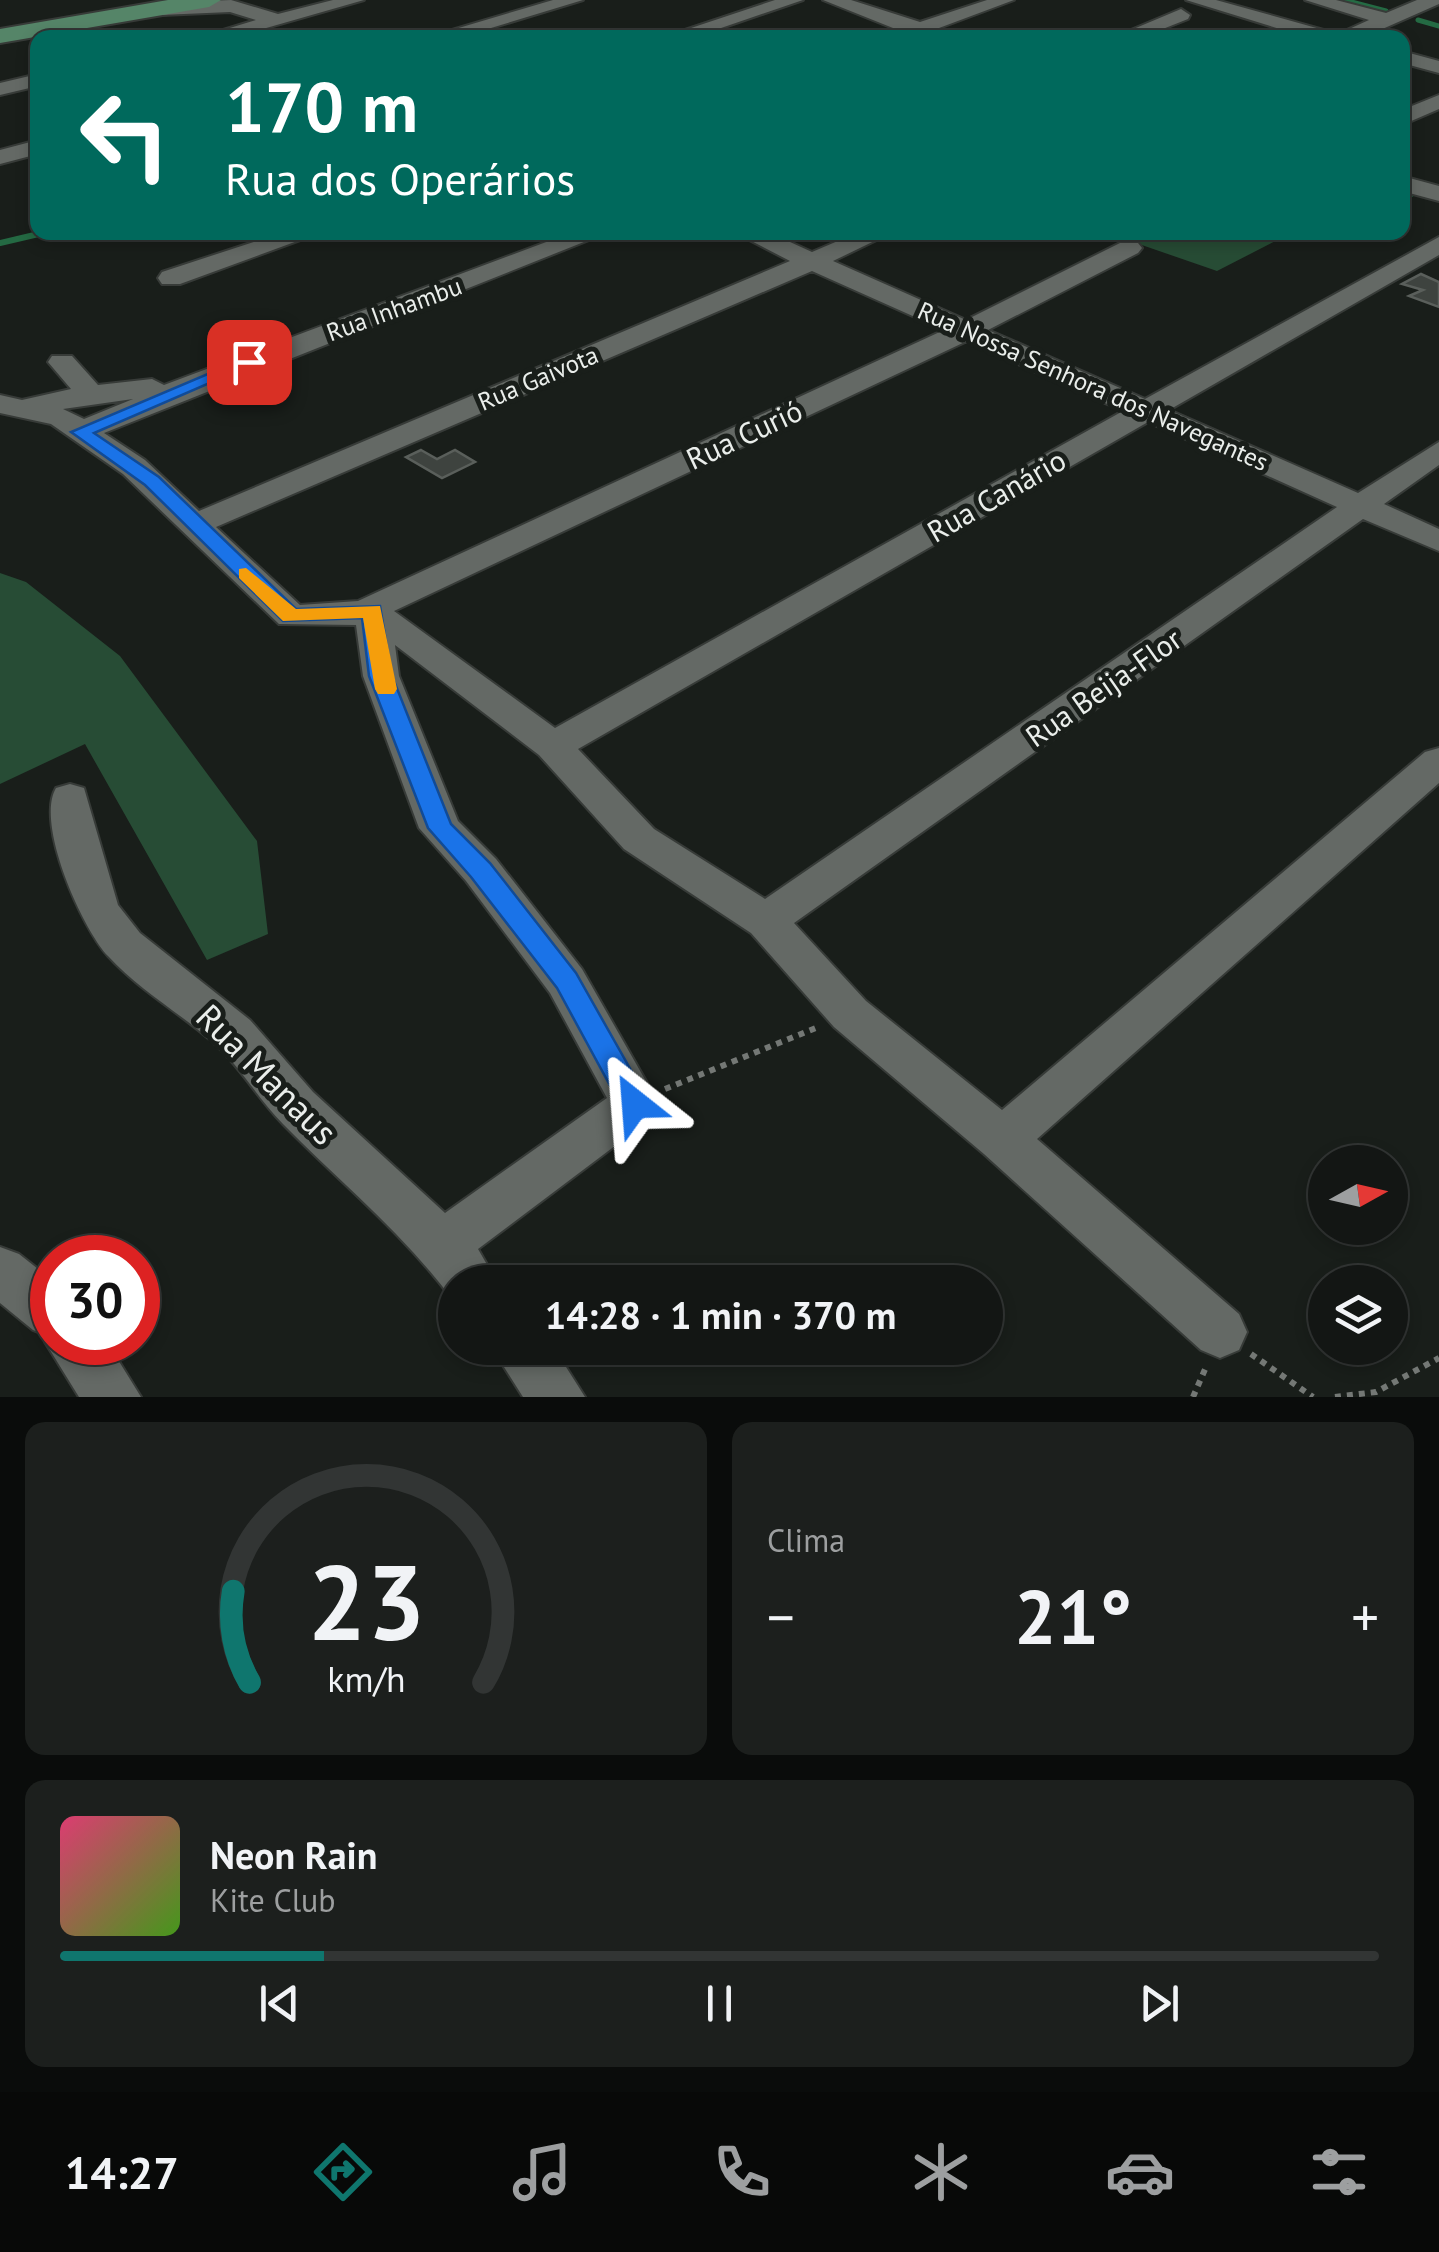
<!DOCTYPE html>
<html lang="pt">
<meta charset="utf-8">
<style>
:root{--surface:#131614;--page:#1c1f1d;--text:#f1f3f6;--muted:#9d9fa0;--line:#323534;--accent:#0f766e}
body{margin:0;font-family:"PT Sans",sans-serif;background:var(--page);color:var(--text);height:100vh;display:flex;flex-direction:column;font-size:38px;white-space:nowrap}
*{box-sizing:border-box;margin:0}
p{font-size:32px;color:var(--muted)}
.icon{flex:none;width:55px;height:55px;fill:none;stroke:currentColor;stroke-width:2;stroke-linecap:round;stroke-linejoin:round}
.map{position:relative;height:1397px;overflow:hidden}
.details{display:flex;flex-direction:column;gap:25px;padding:25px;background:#0a0c0b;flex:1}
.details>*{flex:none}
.guide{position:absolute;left:30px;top:30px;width:1380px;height:210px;border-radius:20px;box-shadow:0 5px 15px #0003,0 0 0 2px var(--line);background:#00695c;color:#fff;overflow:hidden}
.needle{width:65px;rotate:82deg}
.tools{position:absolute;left:1308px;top:1145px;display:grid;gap:20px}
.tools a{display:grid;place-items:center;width:100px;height:100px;border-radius:50%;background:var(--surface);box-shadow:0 5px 15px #0003,0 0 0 2px var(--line);font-size:50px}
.speed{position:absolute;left:30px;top:1235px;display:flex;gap:20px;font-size:50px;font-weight:700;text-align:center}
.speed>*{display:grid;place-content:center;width:130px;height:130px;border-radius:50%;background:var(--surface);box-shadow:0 5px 15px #0003,0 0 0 2px var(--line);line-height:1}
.speed .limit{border:15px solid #d22;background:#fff;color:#111}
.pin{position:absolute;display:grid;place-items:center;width:85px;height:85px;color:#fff;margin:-42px;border-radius:20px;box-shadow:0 5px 15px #0006}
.me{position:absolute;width:110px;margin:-55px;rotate:332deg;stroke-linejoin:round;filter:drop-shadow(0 0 8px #0008)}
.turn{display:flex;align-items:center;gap:35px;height:210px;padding:0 30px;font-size:45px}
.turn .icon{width:130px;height:130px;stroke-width:2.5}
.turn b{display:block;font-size:70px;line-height:85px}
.big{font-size:75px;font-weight:600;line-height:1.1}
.details .tile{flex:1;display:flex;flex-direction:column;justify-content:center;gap:15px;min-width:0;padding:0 35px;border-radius:20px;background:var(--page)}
.details .dial{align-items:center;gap:0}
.dial svg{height:260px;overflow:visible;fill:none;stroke:var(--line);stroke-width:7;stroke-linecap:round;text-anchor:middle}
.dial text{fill:var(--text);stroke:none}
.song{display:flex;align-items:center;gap:30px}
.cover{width:120px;height:120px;border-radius:15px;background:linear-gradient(135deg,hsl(340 70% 55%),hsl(100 70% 35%))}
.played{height:10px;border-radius:5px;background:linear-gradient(90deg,var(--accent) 20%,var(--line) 20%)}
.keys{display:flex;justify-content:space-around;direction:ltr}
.heat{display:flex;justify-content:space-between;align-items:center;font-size:55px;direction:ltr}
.details .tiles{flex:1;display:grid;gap:25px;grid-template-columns:1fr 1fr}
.tile:last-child{grid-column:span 2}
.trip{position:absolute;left:438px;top:1265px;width:565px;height:100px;border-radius:50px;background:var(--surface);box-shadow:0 5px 15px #0003,0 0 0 2px var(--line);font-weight:600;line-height:100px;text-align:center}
.menu{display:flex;height:160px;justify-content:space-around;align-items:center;background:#080908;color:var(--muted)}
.menu .icon{width:70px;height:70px}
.menu .current{color:var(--accent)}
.menu b{font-size:45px;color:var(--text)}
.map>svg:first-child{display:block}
</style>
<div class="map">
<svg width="1439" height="1397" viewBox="0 0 1439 1397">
<rect width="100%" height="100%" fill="#191e1a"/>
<path fill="#274c35" d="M1107,233H1291L1217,271Z
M0,573L26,582L120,656L257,841L268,934L207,960L85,744L0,784Z"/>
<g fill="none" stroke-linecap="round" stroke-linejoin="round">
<path stroke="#246a43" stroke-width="5" d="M1344,0L1386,11
M1418,20L1439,26"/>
<path stroke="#246a43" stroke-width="6" d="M1402,194H1411
M0,243L47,232"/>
</g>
<path fill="#3e433f" stroke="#5a5f5b" stroke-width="2.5" d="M1421,274L1439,282V307L1409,296L1423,290L1402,284Z
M421,450L437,459L455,450L475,462L442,478L406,457Z"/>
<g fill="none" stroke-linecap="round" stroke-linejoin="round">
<defs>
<path id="minor" d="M231,0L278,14L333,0H364L231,38H197L256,20L230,12L161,15L152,9L161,3Z
M553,0H583L458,38H425Z
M775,0H803L692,38H661Z
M823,0H851L920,22L987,0H1014L939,28L958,38L908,34Z
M1186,0H1216L1338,34L1369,20L1305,0H1336L1386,13L1417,0H1439V4L1362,38H1309Z
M1181,9L1190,15L1188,19L1140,38H1112Z
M1402,51L1439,61V73L1402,63Z
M38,74V86L0,95V83Z
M1439,95V109L1402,125V110Z
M38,140V154L0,164V150Z
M1402,176L1439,186V201L1402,191Z
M284,232H322L180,284H162L158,278L162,272Z
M573,232H609L104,433L145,460L199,511L790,261L734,232H768L812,252L859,232H893L833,261L966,320L1120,243H1138L1142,248L1138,253L988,330L1145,399L1439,237V255L1169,410L1358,493L1439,442V465L1384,504L1439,529V551L1363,519L794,923L866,1001L1002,1110L1425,752L1439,748V783L1037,1139L1239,1314L1247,1332L1239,1350L1220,1358L1201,1350L984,1154L834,1027L751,933L624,849L539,755L395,645L399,676L458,821L496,859L582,969L659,1104L652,1118L478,1249L497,1282H455L452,1299C404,1234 340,1182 283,1124C258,1099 240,1066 214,1043C180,1013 138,989 108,956C82,928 35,823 56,788L70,784L84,788L118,905L140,933L250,1020L313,1092L445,1213L607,1098L550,993L466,881L419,828L363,676L356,625L279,624L123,474L51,424L0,413V395L22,400L71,389L48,362L52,356H72L98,385L152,379L164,385ZM812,271L944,330L358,601L300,605L216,527ZM967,341L1123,411L555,728L394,611ZM133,399L84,419L63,409ZM1148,422L1337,507L765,899L654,829L578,749Z
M0,1247L19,1254L52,1280V1342H107L141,1397H79L45,1342L48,1336L33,1330L0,1303Z
M492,1348H554L585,1397H523Z"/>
<path id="major" d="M168,0H221L209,7L0,43V29Z"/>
</defs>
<use href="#minor" stroke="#373b38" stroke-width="4"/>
<use href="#major" stroke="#373b38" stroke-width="4"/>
<path stroke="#747875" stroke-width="6" stroke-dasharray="6 6" stroke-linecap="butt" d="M665,1089L816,1028
M1251,1354L1313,1397
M1193,1397L1206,1367
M1335,1397L1376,1392L1439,1358"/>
<use href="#minor" fill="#646965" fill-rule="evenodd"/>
<use href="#major" fill="#558568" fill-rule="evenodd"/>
</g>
<path fill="#1a73e8" stroke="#114b97" stroke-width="2.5" d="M243,359L258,362L94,433L159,477L296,609L380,606L392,676L451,824L490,863L576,973L645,1095L650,1104L645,1113L635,1116L625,1113L557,988L471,877L428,828L369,676L362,618L283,621L145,485L71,432Z"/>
<path fill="#f59e0b" d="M246,568L296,609L380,606L397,689L394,694H378L375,689L363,618L283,621L239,578V569Z"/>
<g text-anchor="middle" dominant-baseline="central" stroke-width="10" stroke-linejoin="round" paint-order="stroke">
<g font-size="25" fill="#eaeeeb" stroke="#191e1a">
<text transform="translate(394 309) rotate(-20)">Rua Inhambu</text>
<text transform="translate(538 378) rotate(-23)">Rua Gaivota</text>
<text transform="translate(1093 386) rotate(24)">Rua Nossa Senhora dos Navegantes</text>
</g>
<g font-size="30" fill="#eaeeeb" stroke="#191e1a">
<text transform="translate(744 434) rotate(-25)">Rua Curió</text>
<text transform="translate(996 495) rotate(-30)">Rua Canário</text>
<text transform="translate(1103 687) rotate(-35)">Rua Beija-Flor</text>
</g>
<g font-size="35" fill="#eaeeeb" stroke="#191e1a">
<text transform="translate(267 1074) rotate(45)">Rua Manaus</text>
</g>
</g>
</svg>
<div class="tools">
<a><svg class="needle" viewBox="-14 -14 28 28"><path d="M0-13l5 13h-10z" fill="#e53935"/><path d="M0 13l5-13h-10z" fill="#9d9fa0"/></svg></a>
<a><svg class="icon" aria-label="layers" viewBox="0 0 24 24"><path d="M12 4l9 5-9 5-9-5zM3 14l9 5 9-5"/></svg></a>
</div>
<div class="speed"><div class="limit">30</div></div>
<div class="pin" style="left:249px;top:362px;background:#d93025"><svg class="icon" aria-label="arrive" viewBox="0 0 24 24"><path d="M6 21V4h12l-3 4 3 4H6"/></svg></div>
<svg class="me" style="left:635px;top:1104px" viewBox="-20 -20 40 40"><path d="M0-17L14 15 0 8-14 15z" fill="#1a73e8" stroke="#fff" stroke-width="4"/></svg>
<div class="trip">14:28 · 1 min · 370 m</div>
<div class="guide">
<div class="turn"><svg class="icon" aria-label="left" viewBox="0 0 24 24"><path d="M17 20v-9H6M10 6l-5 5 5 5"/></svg><div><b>170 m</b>Rua dos Operários</div></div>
</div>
</div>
<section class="details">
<div class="tiles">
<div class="tile dial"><svg viewBox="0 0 100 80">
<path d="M14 69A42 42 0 1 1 86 69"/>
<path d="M14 69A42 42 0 0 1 9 41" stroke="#0f766e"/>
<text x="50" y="56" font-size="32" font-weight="700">23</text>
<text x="50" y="72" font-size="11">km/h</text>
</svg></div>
<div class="tile"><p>Clima</p>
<div class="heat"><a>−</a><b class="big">21°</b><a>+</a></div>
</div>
<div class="tile">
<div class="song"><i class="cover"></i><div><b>Neon Rain</b><p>Kite Club</p></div></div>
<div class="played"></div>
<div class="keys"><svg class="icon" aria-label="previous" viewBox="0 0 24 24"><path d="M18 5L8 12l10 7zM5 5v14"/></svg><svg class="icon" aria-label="pause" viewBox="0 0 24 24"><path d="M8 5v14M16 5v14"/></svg><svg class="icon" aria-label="next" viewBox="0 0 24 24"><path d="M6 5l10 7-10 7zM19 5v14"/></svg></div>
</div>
</div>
</section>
<nav class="menu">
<b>14:27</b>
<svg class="icon current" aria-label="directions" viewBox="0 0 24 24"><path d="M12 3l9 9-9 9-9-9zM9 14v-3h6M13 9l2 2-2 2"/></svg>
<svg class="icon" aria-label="music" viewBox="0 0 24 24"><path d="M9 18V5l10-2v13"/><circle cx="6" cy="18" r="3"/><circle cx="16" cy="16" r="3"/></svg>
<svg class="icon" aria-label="phone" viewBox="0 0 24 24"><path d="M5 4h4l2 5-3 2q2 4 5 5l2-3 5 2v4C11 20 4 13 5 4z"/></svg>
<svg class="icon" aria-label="climate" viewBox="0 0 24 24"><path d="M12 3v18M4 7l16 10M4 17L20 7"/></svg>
<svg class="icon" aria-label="car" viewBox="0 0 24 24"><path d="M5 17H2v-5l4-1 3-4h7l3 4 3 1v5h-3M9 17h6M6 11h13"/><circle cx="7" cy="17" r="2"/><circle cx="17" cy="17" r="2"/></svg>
<svg class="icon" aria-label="filters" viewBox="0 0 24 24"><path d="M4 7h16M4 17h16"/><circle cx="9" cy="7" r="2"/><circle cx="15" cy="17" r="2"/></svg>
</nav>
